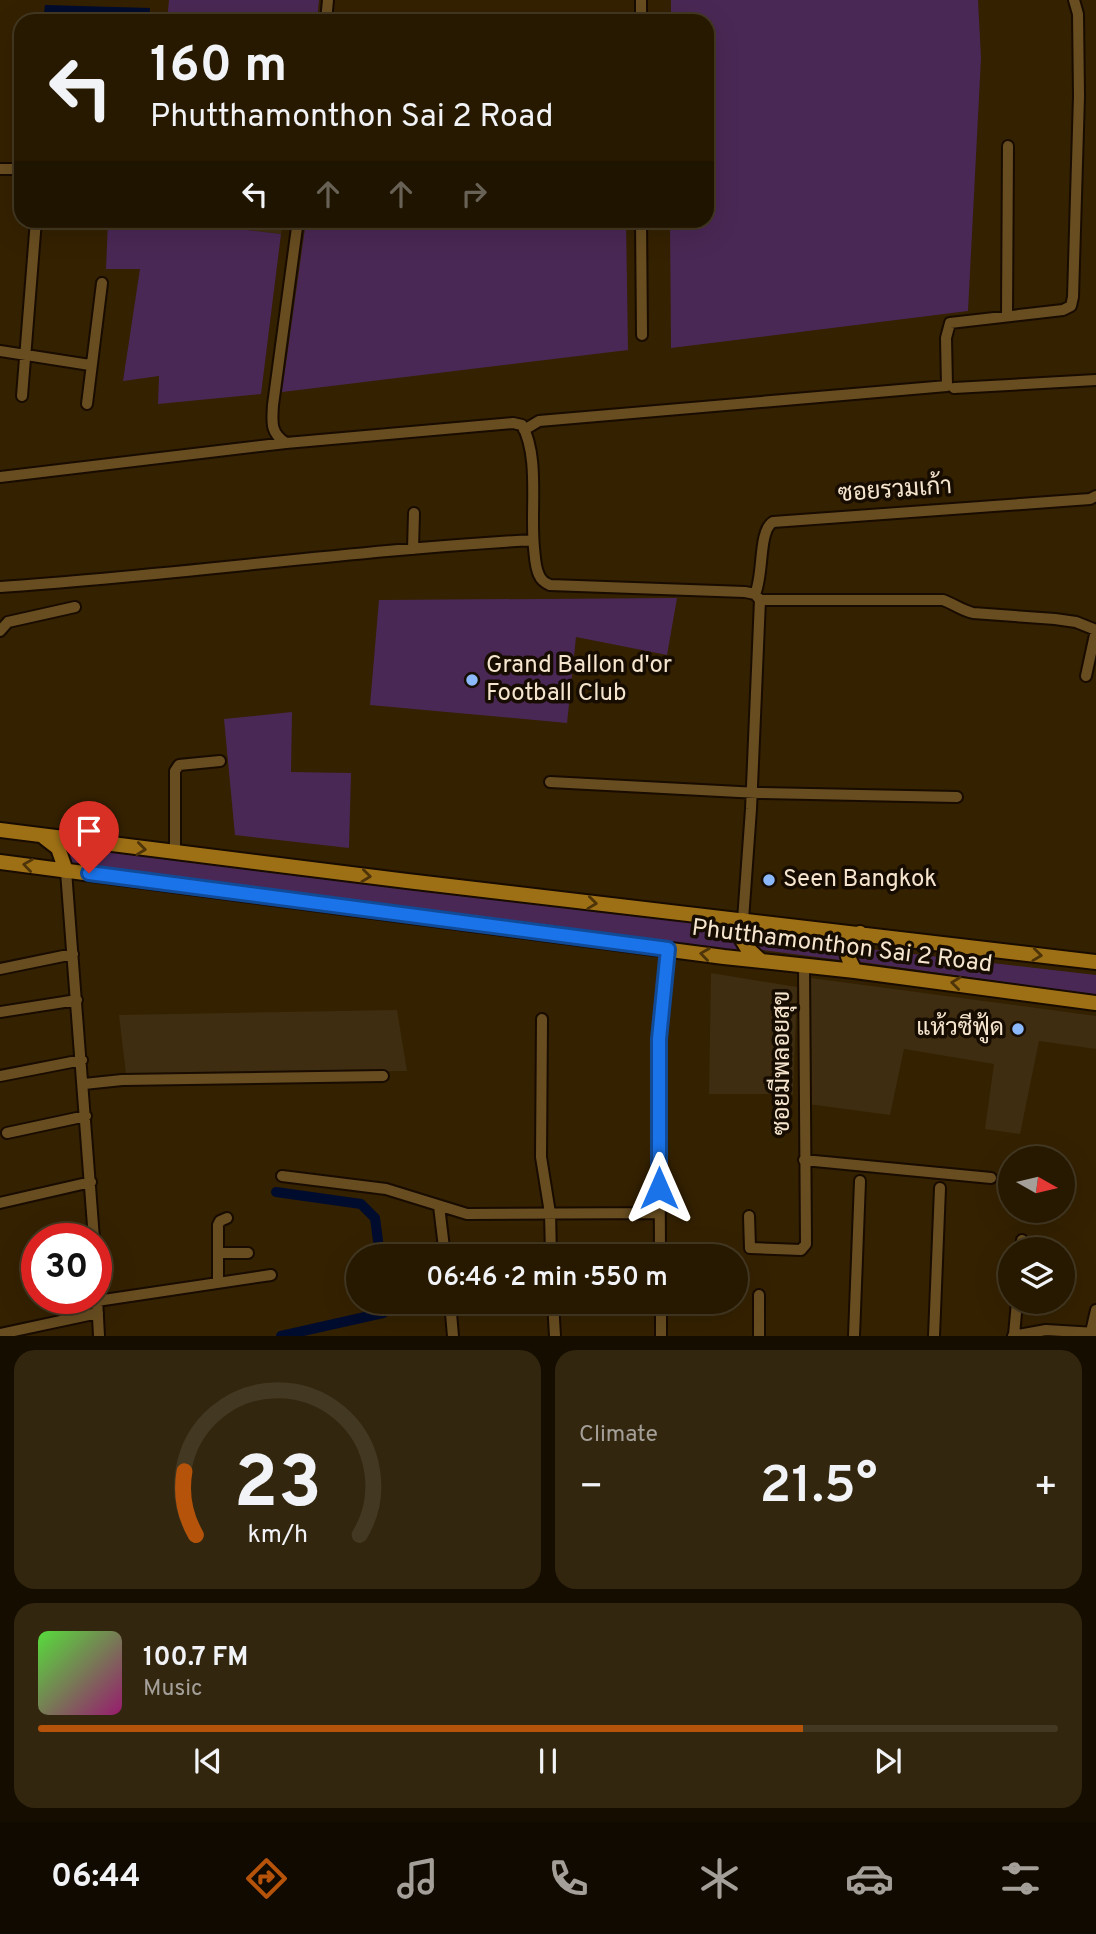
<!DOCTYPE html>
<meta charset="utf-8">
<style>
:root{--surface:#271900;--page:#33260f;--text:#f1f3f6;--muted:#a4a099;--line:#433822;--accent:#b45309}
body{margin:0;font-family:Overpass,Sarabun,sans-serif;background:var(--page);color:var(--text);height:100vh;display:flex;flex-direction:column;font-size:26px;white-space:nowrap}
*{box-sizing:border-box;margin:0}
p{font-size:23px;color:var(--muted)}
.icon{flex:none;width:38px;height:38px;fill:none;stroke:currentColor;stroke-width:2;stroke-linecap:round;stroke-linejoin:round}
.map{position:relative;height:1336px;overflow:hidden}
.drawer{display:flex;flex-direction:column;gap:14px;padding:14px;background:#150e00;flex:1}
.drawer>*{flex:none}
.banner{position:absolute;left:14px;top:14px;width:700px;height:214px;border-radius:21px;box-shadow:0 7px 28px #0002,0 0 0 2px var(--line);background:#271900;color:var(--text);overflow:hidden}
.needle{width:46px;rotate:98deg}
.fabs{position:absolute;left:998px;top:1146px;display:grid;gap:14px}
.fabs a{display:grid;place-items:center;width:77px;height:77px;border-radius:50%;background:var(--surface);box-shadow:0 7px 28px #0002,0 0 0 2px var(--line);font-size:35px}
.speed{position:absolute;left:21px;top:1223px;display:flex;gap:14px;font-size:35px;font-weight:700;text-align:center}
.speed>*{display:grid;place-content:center;width:91px;height:91px;border-radius:50%;background:var(--surface);box-shadow:0 7px 28px #0002,0 0 0 2px var(--line);line-height:1}
.speed .limit{border:10px solid #d22;background:#fff;color:#111}
.pin{position:absolute;display:grid;place-items:center;width:60px;height:60px;color:#fff;margin:-72px -30px;border-radius:50% 50% 50% 0;rotate:-45deg;box-shadow:0 0 7px #0007}
.pin .icon{rotate:45deg}
.me{position:absolute;width:77px;margin:-38px;rotate:0deg;stroke-linejoin:round;filter:drop-shadow(0 0 5px #0008)}
.turn{display:flex;align-items:center;gap:24px;height:147px;padding:0 21px;font-size:32px}
.turn .icon{width:91px;height:91px;stroke-width:2.5}
.turn b{display:block;font-size:49px;line-height:60px}
.lanes{display:flex;align-items:center;height:66px;padding:0 21px;background:#0003;justify-content:center;gap:35px;direction:ltr}
.lanes .off{opacity:.35}
.big{font-size:52px;font-weight:600;line-height:1.1}
.drawer .tile{flex:1;display:flex;flex-direction:column;justify-content:center;gap:10px;min-width:0;padding:0 24px;border-radius:21px;background:var(--page)}
.drawer .dial{align-items:center;gap:0}
.dial svg{height:182px;overflow:visible;fill:none;stroke:var(--line);stroke-width:7;stroke-linecap:round;text-anchor:middle}
.dial text{fill:var(--text);stroke:none}
.song{display:flex;align-items:center;gap:21px}
.cover{width:84px;height:84px;border-radius:10px;background:linear-gradient(135deg,hsl(110 70% 55%),hsl(320 70% 35%))}
.played{height:7px;border-radius:4px;background:linear-gradient(90deg,var(--accent) 75%,var(--line) 75%)}
.keys{display:flex;justify-content:space-around;direction:ltr}
.heat{display:flex;justify-content:space-between;align-items:center;font-size:38px;direction:ltr}
.drawer .tiles{flex:1;display:grid;gap:14px;grid-template-columns:1fr 1fr}
.tile:last-child{grid-column:span 2}
.trip{position:absolute;left:346px;top:1244px;width:402px;height:70px;border-radius:35px;background:var(--surface);box-shadow:0 7px 28px #0002,0 0 0 2px var(--line);font-weight:600;line-height:70px;text-align:center}
.menu{display:flex;height:112px;justify-content:space-around;align-items:center;background:#100a00;color:var(--muted)}
.menu .icon{width:49px;height:49px}
.menu .active{color:var(--accent)}
.menu b{font-size:32px;color:var(--text)}
.map>svg:first-child{display:block}
</style>
<div class="map">
<svg width="1096" height="1336" viewBox="0 0 1096 1336">
<rect width="100%" height="100%" fill="#342100"/>
<path fill="#3e2d11" d="M239,221H283L281,234L238,229Z
M711,973L797,987L793,1094H709Z
M811,978L1096,1016V1049L1039,1041L1020,1134L985,1129L994,1064L904,1049L890,1115L808,1104Z
M397,1010L407,1071L126,1074L119,1015Z"/>
<path fill="#4a2855" d="M169,0H319L317,21H167Z
M671,0H978L981,58L968,311L671,348L670,221L707,220V21H671Z
M108,221H239L238,229L281,234L261,394L158,404L159,376L123,381L140,269H106Z
M306,221H626L628,350L282,392Z
M677,598L667,655L576,637L567,723L370,705L379,600Z
M292,712L291,772L351,773L349,848L235,835L224,719Z
M66,844L729,927L740,951L389,908L72,865L67,854Z
M754,929L838,940L837,951L840,960L755,949L746,932Z
M861,948L1096,975V995L861,962L853,960L851,949Z"/>
<path fill="#000c2e" d="M45,5L150,8L149,21H43Z"/>
<g fill="none" stroke-linecap="round" stroke-linejoin="round">
<path stroke="#000c2e" stroke-width="10" d="M276,1192L361,1204L375,1218L380,1256
M281,1336L383,1313L385,1302"/>
<defs>
<path id="minor" d="M641,0V21
M326,21L328,0
M0,169H21
M298,220L273,405C272,422 270,433 286,443L513,423L522,425C540,457 530,511 534,548C535,557 535,567 539,575C541,580 545,583 550,585L745,592L755,594L760,600L751,809L743,920
M641,220L642,335
M1007,316L1008,146
M0,351L90,365
M954,388L1096,380
M22,396L36,220
M87,404L102,283
M524,430L539,421L947,386L946,338L950,323L1063,310L1071,306L1073,297L1079,96L1078,14L1074,0
M0,477L286,443
M413,549L414,513
M0,587C178,575 355,550 533,540
M755,594C764,575 758,531 773,522L1090,499L1096,496
M760,600H943C954,604 961,610 973,613L1055,619L1076,622L1096,630L1086,676
M0,631L8,622L75,607
M550,782L758,793L957,797
M175,853V771L179,765L220,761
M66,871L94,1239
M0,969L73,954
M0,1012L77,1000
M542,1019L541,1157L550,1213L551,1256
M0,1076L82,1060
M84,1084L122,1080L383,1076
M7,1133L86,1116
M804,1160L991,1178
M282,1176L386,1189L467,1214L659,1213
M0,1203L91,1182
M439,1206L445,1256
M749,1216L750,1248L801,1250L806,1244L804,965
M1021,1250L1022,1240
M218,1253H248
M660,1256L659,1039L668,949
M96,1280L99,1336
M218,1282V1225L220,1221L227,1218
M97,1301L271,1275
M450,1302L453,1336
M553,1302L555,1336
M661,1302V1336
M1091,1332L1096,1310
M0,1334L98,1313
M1014,1335L1017,1302
M759,1336V1295
M854,1336L860,1181
M934,1336L940,1188
M1013,1336L1046,1330L1096,1333"/>
<path id="major" d="M0,830L407,881L1096,962
M45,838L58,848L66,871
M0,862L724,957L855,971L1096,1003
M743,920L738,933L747,948L760,960
M855,971C845,952 841,946 860,933"/>
</defs>
<use href="#minor" stroke="#180b00" stroke-width="14"/>
<use href="#major" stroke="#180b00" stroke-width="18"/>
<use href="#minor" stroke="#684d20" stroke-width="10"/>
<use href="#major" stroke="#9e7016" stroke-width="14"/>
</g>
<defs><path id="oneway-chevron" d="M-2-3.5L2.5 0L-2 3.5" fill="none" stroke-width="1.6" stroke-linecap="round" stroke-linejoin="round" transform="scale(1.75)"/></defs>
<g stroke="#4d3409">
<use href="#oneway-chevron" transform="translate(141 849) rotate(7)"/>
<use href="#oneway-chevron" transform="translate(28 865) rotate(-172)"/>
<use href="#oneway-chevron" transform="translate(366 876) rotate(7)"/>
<use href="#oneway-chevron" transform="translate(592 903) rotate(7)"/>
<use href="#oneway-chevron" transform="translate(705 954) rotate(-172)"/>
<use href="#oneway-chevron" transform="translate(1037 955) rotate(7)"/>
<use href="#oneway-chevron" transform="translate(956 983) rotate(-173)"/>
</g>
<g fill="none" stroke-linecap="round" stroke-linejoin="round">
<defs>
<path id="route" d="M89,873L668,949L659,1039V1188"/>
</defs>
<use href="#route" stroke="#114b97" stroke-width="18"/>
<use href="#route" stroke="#1a73e8" stroke-width="12"/>
</g>
<g fill="#8cb9fc" stroke="#170c00" stroke-width="2.5">
<circle cx="472" cy="680" r="7"/>
<circle cx="769" cy="880" r="7"/>
<circle cx="1018" cy="1029" r="7"/>
</g>
<g text-anchor="middle" dominant-baseline="central" stroke-width="7" stroke-linejoin="round" paint-order="stroke">
<g font-size="24" fill="#f5e5ce" stroke="#170c00">
<text transform="translate(895 491) rotate(-4)">ซอยรวมเก้า</text>
<text transform="translate(842 947) rotate(7)">Phutthamonthon Sai 2 Road</text>
<text transform="translate(783 1063) rotate(-90)">ซอยมีพลอยสุข</text>
</g>
<g font-size="24" fill="#f5e5ce" stroke="#170c00" text-anchor="start">
<text x="486" y="666">Grand Ballon d'or<tspan x="486" dy="28">Football Club</tspan></text>
<text x="783" y="880">Seen Bangkok</text>
<text x="1004" y="1029" text-anchor="end">แห้วซีฟู้ด</text>
</g>
</g>
</svg>
<div class="fabs">
<a><svg class="needle" viewBox="-14 -14 28 28"><path d="M0-13l5 13h-10z" fill="#e53935"/><path d="M0 13l5-13h-10z" fill="#a4a099"/></svg></a>
<a><svg class="icon" aria-label="layers" viewBox="0 0 24 24"><path d="M12 4l9 5-9 5-9-5zM3 14l9 5 9-5"/></svg></a>
</div>
<div class="speed"><div class="limit">30</div></div>
<div class="pin" style="left:89px;top:873px;background:#d93025"><svg class="icon" aria-label="arrive" viewBox="0 0 24 24"><path d="M6 21V4h12l-3 4 3 4H6"/></svg></div>
<svg class="me" style="left:659px;top:1188px" viewBox="-20 -20 40 40"><path d="M0-17L14 15 0 8-14 15z" fill="#1a73e8" stroke="#fff" stroke-width="4"/></svg>
<div class="trip">06:46 · 2 min · 550 m</div>
<div class="banner">
<div class="turn"><svg class="icon" aria-label="left" viewBox="0 0 24 24"><path d="M17 20v-9H6M10 6l-5 5 5 5"/></svg><div><b>160 m</b>Phutthamonthon Sai 2 Road</div></div>
<div class="lanes"><svg class="icon" aria-label="left" viewBox="0 0 24 24"><path d="M17 20v-9H6M10 6l-5 5 5 5"/></svg><svg class="icon off" aria-label="ahead" viewBox="0 0 24 24"><path d="M12 20V5M6 11l6-6 6 6"/></svg><svg class="icon off" aria-label="ahead" viewBox="0 0 24 24"><path d="M12 20V5M6 11l6-6 6 6"/></svg><svg class="icon off" aria-label="right" viewBox="0 0 24 24"><path d="M7 20v-9h11M14 6l5 5-5 5"/></svg></div>
</div>
</div>
<section class="drawer">
<div class="tiles">
<div class="tile dial"><svg viewBox="0 0 100 80">
<path d="M14 69A42 42 0 1 1 86 69"/>
<path d="M14 69A42 42 0 0 1 9 41" stroke="#b45309"/>
<text x="50" y="56" font-size="32" font-weight="700">23</text>
<text x="50" y="72" font-size="11">km/h</text>
</svg></div>
<div class="tile"><p>Climate</p>
<div class="heat"><a>−</a><b class="big">21.5°</b><a>+</a></div>
</div>
<div class="tile">
<div class="song"><i class="cover"></i><div><b>100.7 FM</b><p>Music</p></div></div>
<div class="played"></div>
<div class="keys"><svg class="icon" aria-label="previous" viewBox="0 0 24 24"><path d="M18 5L8 12l10 7zM5 5v14"/></svg><svg class="icon" aria-label="pause" viewBox="0 0 24 24"><path d="M8 5v14M16 5v14"/></svg><svg class="icon" aria-label="next" viewBox="0 0 24 24"><path d="M6 5l10 7-10 7zM19 5v14"/></svg></div>
</div>
</div>
</section>
<nav class="menu">
<b>06:44</b>
<svg class="icon active" aria-label="directions" viewBox="0 0 24 24"><path d="M12 3l9 9-9 9-9-9zM9 14v-3h6M13 9l2 2-2 2"/></svg>
<svg class="icon" aria-label="music" viewBox="0 0 24 24"><path d="M9 18V5l10-2v13"/><circle cx="6" cy="18" r="3"/><circle cx="16" cy="16" r="3"/></svg>
<svg class="icon" aria-label="phone" viewBox="0 0 24 24"><path d="M5 4h4l2 5-3 2q2 4 5 5l2-3 5 2v4C11 20 4 13 5 4z"/></svg>
<svg class="icon" aria-label="climate" viewBox="0 0 24 24"><path d="M12 3v18M4 7l16 10M4 17L20 7"/></svg>
<svg class="icon" aria-label="car" viewBox="0 0 24 24"><path d="M5 17H2v-5l4-1 3-4h7l3 4 3 1v5h-3M9 17h6M6 11h13"/><circle cx="7" cy="17" r="2"/><circle cx="17" cy="17" r="2"/></svg>
<svg class="icon" aria-label="filters" viewBox="0 0 24 24"><path d="M4 7h16M4 17h16"/><circle cx="9" cy="7" r="2"/><circle cx="15" cy="17" r="2"/></svg>
</nav>
